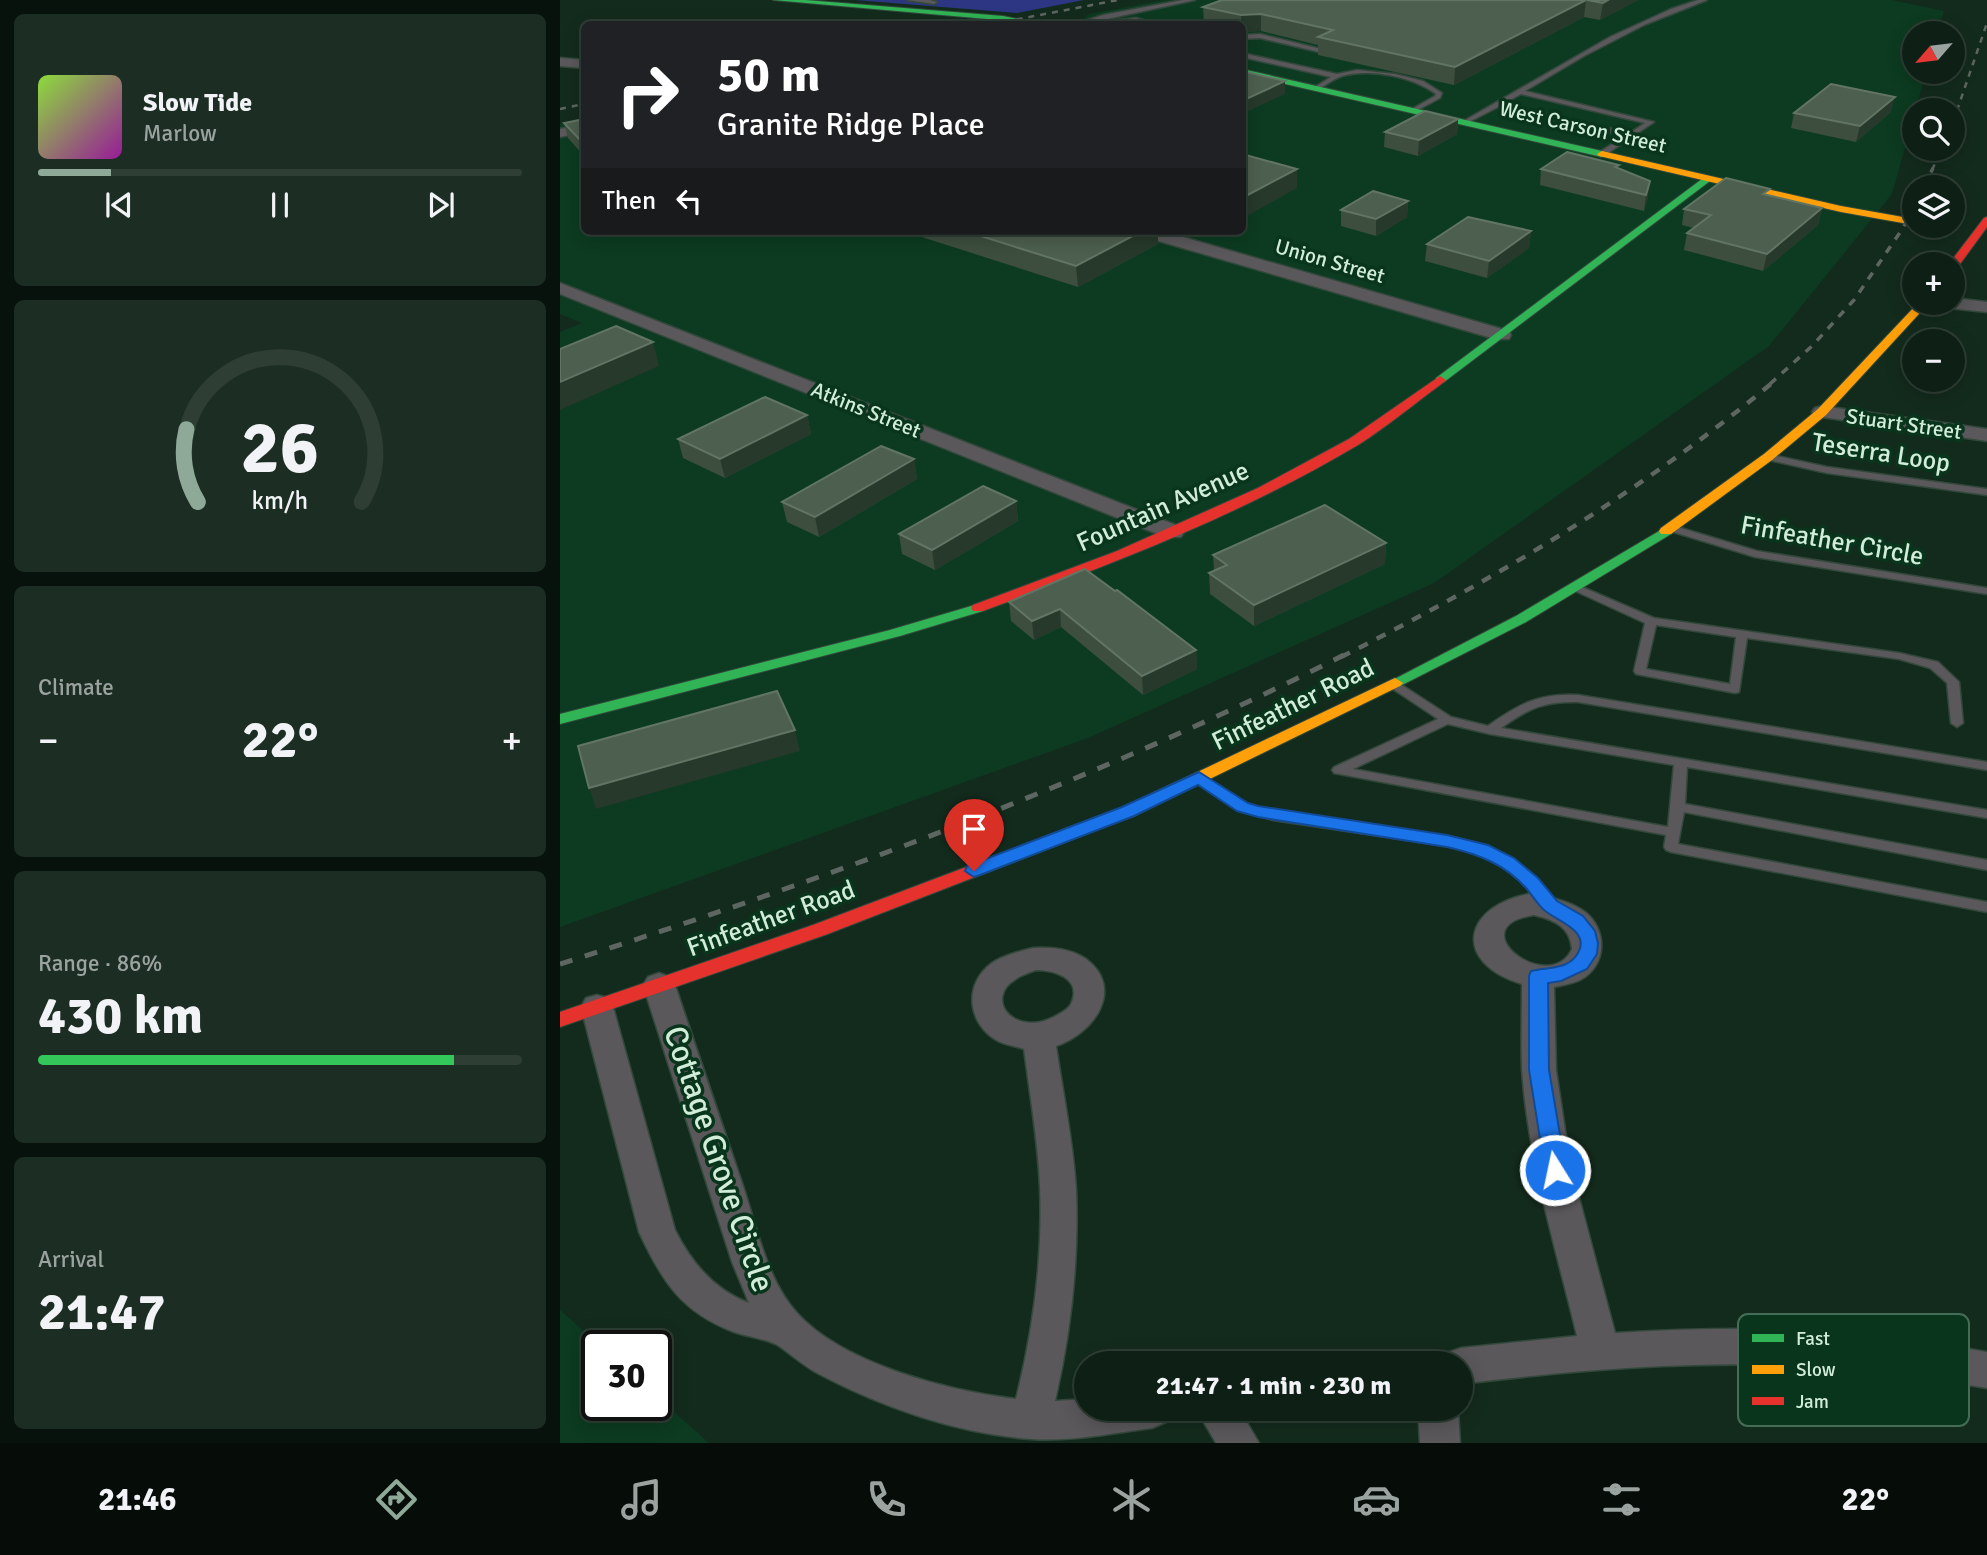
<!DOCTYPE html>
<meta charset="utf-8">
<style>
:root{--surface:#0e2016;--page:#1c2d23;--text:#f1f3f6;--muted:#9ba3a1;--line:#2e3e35;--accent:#8ea997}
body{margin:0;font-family:Signika,sans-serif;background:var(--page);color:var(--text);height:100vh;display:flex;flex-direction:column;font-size:26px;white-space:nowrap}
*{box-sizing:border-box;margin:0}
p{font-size:23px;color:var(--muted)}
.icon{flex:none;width:38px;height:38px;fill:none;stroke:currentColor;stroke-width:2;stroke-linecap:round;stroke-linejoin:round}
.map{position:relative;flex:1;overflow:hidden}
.drawer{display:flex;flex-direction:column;gap:14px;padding:14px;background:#08120c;width:560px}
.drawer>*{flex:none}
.top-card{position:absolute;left:21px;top:21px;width:665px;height:214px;border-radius:10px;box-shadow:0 4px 18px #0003,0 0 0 2px var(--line);background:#202124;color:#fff;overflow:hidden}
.needle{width:46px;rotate:242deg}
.buttons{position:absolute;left:1342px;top:21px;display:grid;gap:14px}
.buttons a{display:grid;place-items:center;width:63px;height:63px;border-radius:50%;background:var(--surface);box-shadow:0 4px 18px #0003,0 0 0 2px var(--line);font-size:35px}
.speed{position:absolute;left:21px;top:1330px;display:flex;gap:14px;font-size:35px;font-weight:700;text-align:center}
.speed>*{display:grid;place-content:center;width:91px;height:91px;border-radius:50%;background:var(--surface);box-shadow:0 4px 18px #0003,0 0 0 2px var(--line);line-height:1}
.speed .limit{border:4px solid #111;border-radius:10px;background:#fff;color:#111}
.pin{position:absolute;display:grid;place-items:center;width:60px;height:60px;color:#fff;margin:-72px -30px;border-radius:50% 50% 50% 0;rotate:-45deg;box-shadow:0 0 7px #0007}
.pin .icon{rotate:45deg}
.me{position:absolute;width:77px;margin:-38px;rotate:350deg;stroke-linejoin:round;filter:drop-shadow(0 0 5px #0008)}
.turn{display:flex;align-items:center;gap:24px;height:147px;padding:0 21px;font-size:32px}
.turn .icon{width:91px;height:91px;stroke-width:2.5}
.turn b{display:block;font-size:49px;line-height:60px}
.then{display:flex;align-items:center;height:66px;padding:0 21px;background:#0003;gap:14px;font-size:26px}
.big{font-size:52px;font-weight:700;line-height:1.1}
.drawer .widget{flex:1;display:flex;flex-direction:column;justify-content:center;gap:10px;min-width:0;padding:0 24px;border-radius:10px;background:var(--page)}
.drawer .dial{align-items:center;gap:0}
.dial svg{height:182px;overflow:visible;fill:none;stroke:var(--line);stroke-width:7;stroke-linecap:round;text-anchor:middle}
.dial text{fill:var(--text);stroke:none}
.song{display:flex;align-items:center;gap:21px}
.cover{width:84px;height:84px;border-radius:10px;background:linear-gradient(135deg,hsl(90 70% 55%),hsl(300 70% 35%))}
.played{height:7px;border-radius:4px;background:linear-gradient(90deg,var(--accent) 15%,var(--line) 15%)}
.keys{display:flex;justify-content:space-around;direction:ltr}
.heat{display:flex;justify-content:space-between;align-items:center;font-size:38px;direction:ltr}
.charge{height:10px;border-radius:5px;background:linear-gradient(90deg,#34c759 86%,var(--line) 0)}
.trip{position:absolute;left:514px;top:1351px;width:399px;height:70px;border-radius:35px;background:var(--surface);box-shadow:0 4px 18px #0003,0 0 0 2px var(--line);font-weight:700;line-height:70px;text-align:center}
.tab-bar{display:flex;height:112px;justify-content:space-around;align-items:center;background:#060d09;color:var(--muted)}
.tab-bar .icon{width:49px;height:49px}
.tab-bar .selected{color:var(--accent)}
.tab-bar b{font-size:32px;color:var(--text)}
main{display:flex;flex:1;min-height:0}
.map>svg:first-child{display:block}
</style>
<main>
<section class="drawer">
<div class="widget">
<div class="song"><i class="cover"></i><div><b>Slow Tide</b><p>Marlow</p></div></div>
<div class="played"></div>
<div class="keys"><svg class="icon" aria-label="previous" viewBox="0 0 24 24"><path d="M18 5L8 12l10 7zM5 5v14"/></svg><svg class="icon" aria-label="pause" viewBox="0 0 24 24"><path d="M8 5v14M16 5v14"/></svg><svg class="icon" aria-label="next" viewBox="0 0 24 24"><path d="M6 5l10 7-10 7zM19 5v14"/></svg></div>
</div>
<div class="widget dial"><svg viewBox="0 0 100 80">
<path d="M14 69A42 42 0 1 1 86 69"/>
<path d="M14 69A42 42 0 0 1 9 37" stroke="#8ea997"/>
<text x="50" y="56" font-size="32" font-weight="700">26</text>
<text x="50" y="72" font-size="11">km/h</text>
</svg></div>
<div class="widget"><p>Climate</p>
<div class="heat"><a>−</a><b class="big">22°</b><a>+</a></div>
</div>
<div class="widget"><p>Range · 86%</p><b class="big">430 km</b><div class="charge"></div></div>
<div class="widget"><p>Arrival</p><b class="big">21:47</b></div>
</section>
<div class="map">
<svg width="1427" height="1443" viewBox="0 0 1427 1443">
<rect width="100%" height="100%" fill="#132b1d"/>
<path fill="#0c3b21" d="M604,0H1332L1384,11L1377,33H1354V72H1366L1332,194L1209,346L874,583L528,738L0,927V332L22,323L0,314V124L24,119V231H682V24H517L529,14Z
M0,1310L40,1346H37V1405H96V1396L149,1443H0Z"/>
<path fill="#2d3683" d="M295,0H524L457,13Z"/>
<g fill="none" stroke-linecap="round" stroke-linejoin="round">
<defs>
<path id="lane" d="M347,0H370L377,2L374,4Z
M623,0H635L524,24H516L543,15Z
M1138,0H1147L1084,25L1024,56L965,91L1094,122L1045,155L1038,153L1065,136L938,107L907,123L902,122L1050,37L1111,9ZM961,94L1085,123L1070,133L943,104Z
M576,18L599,24L576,22L554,23L551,21Z
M700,34L761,49L762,50L759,52L700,38L682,39V35Z
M682,53L777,74L797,70L835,74L863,81L882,93L880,98L854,112L851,110L852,109L875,96L876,94C853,77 814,69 786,75C775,77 767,85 757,90L754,88L755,87L771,77L682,57Z
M1208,454L1267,467L1427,489V495L1267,473L1205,459V455Z
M1111,525L1197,551L1427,588V594L1195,557L1107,530L1106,528Z
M1015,584L1094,618L1339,653L1378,662L1399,682L1403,723L1397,727L1391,723L1387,683L1370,668L1339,659L1187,638L1179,692L1175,693L1076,674L1074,671L1085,623L1011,589L1009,587L1011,585ZM1096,625L1176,637L1170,684L1086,669Z
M834,680L891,717L928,726C959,704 979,693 1018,695L1427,762V770L1018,702C984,701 969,708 941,728L1427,810V818L1127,767L1125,804L1427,860V870L1124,812L1118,844L1427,902V912L1111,852L1106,850L1104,847L1106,835L774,773L772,770L774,767L878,719L830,687L828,684ZM888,724L930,734L1114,765L1108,827L793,769Z
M641,774L687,804L713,812L887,836L927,846L953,859L976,879L997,906L995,910H985L966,885L943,865L918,853L887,846L713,820L677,810L636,781L635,778L636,775Z"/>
<path id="street" d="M0,58L24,60V68L0,66Z
M24,124V132L0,137V129Z
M576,231H602L949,331L951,335L949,339H935L578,235Z
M0,283L621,527L624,532L621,537H605L0,294Z
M1393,298L1427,302V312L1388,308L1379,303H1393Z
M1262,406L1427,429V441L1255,416L1252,412L1255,408Z
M974,893C992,898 1010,901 1025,912C1048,930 1047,966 1020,980C1012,984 1002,985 994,987L996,1070L1005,1130L1017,1190L1055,1333C1135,1328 1215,1327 1295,1333C1339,1337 1383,1345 1427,1352V1388C1383,1381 1339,1373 1295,1369C1163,1358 1032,1368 901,1384V1363H883L887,1353L901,1348L1017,1336C996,1249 968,1159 962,1070C961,1041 962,1012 962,984C890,962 903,904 974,893ZM974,915C995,920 1010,927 1012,949C990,997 897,927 974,915Z
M473,948C491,947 510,948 526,959C566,989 533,1034 496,1046C503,1093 513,1141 516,1189C519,1259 511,1332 495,1401L527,1399V1409H612L606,1422L592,1428C552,1433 511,1442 471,1439C399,1434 321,1407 259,1374C244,1366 233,1356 219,1346C208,1339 188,1337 174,1332C121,1312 102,1281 79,1232L21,1007L26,998L37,995L48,998L53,1007L115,1230C131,1262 154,1290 189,1303L172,1262L83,985L88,977L99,973L110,977L115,985C137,1052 160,1119 183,1186C197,1228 207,1280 237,1313C283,1364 389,1391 456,1399C473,1331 483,1258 480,1187C478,1141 470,1095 464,1049C456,1046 445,1045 438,1041C407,1024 403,984 432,963C442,956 460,951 473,948ZM476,970C494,970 523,978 511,1004C509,1008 503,1012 499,1014C456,1041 422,999 456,979C461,975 469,973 476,970Z
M636,1409H679L699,1443H656Z
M858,1409H898L900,1443H860Z"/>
<path id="fast" d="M213,0H245L443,16L484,24Z
M682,69L1042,151L1047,154L1042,157L682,74Z
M1146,176L1154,178L884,382H876V378Z
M1106,527L1111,528L1113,531L1111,534L966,622L840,686L835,688L827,683L956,616Z
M418,604L425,608L423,611L340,636L0,724V714L330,630Z"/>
<path id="slow" d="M1042,151L1281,206L1354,219V225L1281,212L1039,156L1037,154Z
M1358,303H1369L1266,415L1212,460L1111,534H1101L1099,531L1101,528L1204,454L1258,409Z
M835,678L843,683L840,686L574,816L533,831L527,829L525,825L527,821L562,808Z"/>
<path id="jam" d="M1427,217V227L1397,268L1393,269V264H1389L1424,218Z
M880,376L886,380L884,382C855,403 828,426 798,445C680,515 551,565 423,611H413L411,608L413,605L557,551L698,488L789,439Z
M533,819L539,821L541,825L539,829L265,935L0,1027V1012L253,925Z"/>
</defs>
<use href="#lane" stroke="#33483c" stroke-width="3"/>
<use href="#street" stroke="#33483c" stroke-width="3"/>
<use href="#fast" stroke="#33483c" stroke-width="2"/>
<use href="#slow" stroke="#33483c" stroke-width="2"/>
<use href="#jam" stroke="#33483c" stroke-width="2"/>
<use href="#lane" fill="#5a585a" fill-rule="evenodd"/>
<use href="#street" fill="#5a585a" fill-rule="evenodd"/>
<use href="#fast" fill="#30b455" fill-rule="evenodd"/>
<use href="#slow" fill="#ff9f0a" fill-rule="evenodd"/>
<use href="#jam" fill="#e5322d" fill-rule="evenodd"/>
<path stroke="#5e6661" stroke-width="2.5" stroke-dasharray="6 6" stroke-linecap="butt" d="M433,24L558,0
M0,109L24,104
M1393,122L1427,23
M1372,170L1382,149"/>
<path stroke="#5e6661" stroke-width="3.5" stroke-dasharray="8 8" stroke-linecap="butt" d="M1364,187L1373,168
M1210,384L1252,346L1294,300L1343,228L1354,207"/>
<path stroke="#5e6661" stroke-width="4.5" stroke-dasharray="10 10" stroke-linecap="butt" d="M781,657C934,580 1080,493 1212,383"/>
<path stroke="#5e6661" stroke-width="5" stroke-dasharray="13 13" stroke-linecap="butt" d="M0,964C267,879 533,782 784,655"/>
</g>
<path fill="#3d4e3e" d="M662,0H1078L1040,20L1024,17L894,85L758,55V45L701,31L682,24H644L643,7Z
M1331,112L1296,142L1231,128L1234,113Z
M24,119V156L8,138L4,123Z
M898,119L897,134L858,156L824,147L825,132Z
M981,169H1058L1088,197L1084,211L980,185Z
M1209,195L1262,208L1258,225L1203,271L1124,250L1127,233L1134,228L1122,225L1124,209Z
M848,201L847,217L816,236L781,226V210Z
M343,231H598V244L518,287Z
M971,231L969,248L927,278L865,261L867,244Z
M247,415L251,434L165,478L123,458L118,439Z
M354,459L357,479L259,537L227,522L222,502Z
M456,501L458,521L375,570L342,554L339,534Z
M826,543L825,564L694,626L650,594L649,573L654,571L653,555Z
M525,569L636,650L637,669L583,695L501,627L474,640L451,621L449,602Z"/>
<path fill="#26392a" d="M1026,0L1024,17L894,85L895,67Z
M1048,0H1078L1040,20L1043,3Z
M701,14V31L682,33V24H681V15Z
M725,81V94L682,114V101Z
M1335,97L1331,112L1296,142L1300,126Z
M898,119L897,134L858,156L859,140Z
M737,169V188L682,219V198Z
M1090,181L1088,197L1084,211L1086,195Z
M848,201L847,217L816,236V219Z
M1262,208L1258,225L1203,271L1207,254Z
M582,231H598V244L518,287L516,266Z
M971,231L969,248L927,278L929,261Z
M93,342L99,366L0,410V382Z
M247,415L251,434L165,478L160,459Z
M354,459L357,479L259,537L255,517Z
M456,501L458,521L375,570L372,550Z
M826,543L825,564L694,626V605Z
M500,609L501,627L474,640L472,621Z
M636,650L637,669L583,695L582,676Z
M235,730L240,751L36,809L29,788Z"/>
<path fill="#4d5f4e" stroke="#627564" stroke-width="2" d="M662,0H1026L895,67L758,37L773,30L701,14L681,15L643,7Z
M1027,0H1048L1043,3Z
M682,71L725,81L682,101Z
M1271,84L1335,97L1300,126L1234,113Z
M865,111L898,119L859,140L825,132Z
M24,119V144L4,123Z
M1007,152L1059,165L1055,167L1090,181L1086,195L981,169Z
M682,154L737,169L682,198Z
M1166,178L1210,189L1203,194L1262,208L1207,254L1127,233L1151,215L1124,209Z
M813,191L848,201L816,219L781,210Z
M908,217L971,231L929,261L867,244Z
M405,231H582L516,266Z
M56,326L93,342L0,382V349Z
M205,397L247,415L160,459L118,439Z
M321,446L354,459L255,517L222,502Z
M423,486L456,501L372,550L339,534Z
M765,505L826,543L694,605L649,573L667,565L653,555Z
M525,569L555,591L557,590L636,650L582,676L500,609L472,621L449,602Z
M217,691L235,730L29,788L18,746Z"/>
<path fill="#1a73e8" stroke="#114b97" stroke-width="2" d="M639,772L688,803L698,806L887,835L928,845L954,858L978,878L997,901L1023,916L1035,931L1038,943L1037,954L1027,969L1001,981L988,983L989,1070L1006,1170L1003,1176L995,1179L988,1176L985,1170L969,1070V976L971,971C985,967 1006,970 1016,956C1034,931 996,921 984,910C977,904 972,895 967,889C945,864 918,854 887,847L698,817L677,811L638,785L574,816L420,875L414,877L405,871L407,866L562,807Z"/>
<g text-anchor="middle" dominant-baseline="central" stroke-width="7" stroke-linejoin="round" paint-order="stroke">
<g font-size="21" fill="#d1edd9" stroke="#09351c">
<text transform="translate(1023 127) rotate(13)">West Carson Street</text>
<text transform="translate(770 261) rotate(16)">Union Street</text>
<text transform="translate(306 410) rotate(22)">Atkins Street</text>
<text transform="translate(1344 424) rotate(8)">Stuart Street</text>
</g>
<g font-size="26" fill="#d1edd9" stroke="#09351c">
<text transform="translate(1321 453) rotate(9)">Teserra Loop</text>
<text transform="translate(603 507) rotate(-24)">Fountain Avenue</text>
<text transform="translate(1272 541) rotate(10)">Finfeather Circle</text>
<text transform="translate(733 705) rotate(-26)">Finfeather Road</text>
<text transform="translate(211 919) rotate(-20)">Finfeather Road</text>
</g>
<g font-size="32" fill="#d1edd9" stroke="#09351c">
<text transform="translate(159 1159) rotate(71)">Cottage Grove Circle</text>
</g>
</g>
<rect x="1178" y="1314" width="231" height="112" rx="10" fill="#09351c" stroke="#456c55" stroke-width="2"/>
<rect x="1192" y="1334" width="32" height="8" fill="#30b455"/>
<rect x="1192" y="1365" width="32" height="9" fill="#ff9f0a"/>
<rect x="1192" y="1397" width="32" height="8" fill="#e5322d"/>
<g font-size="19" fill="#d1edd9">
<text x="1236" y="1345">Fast</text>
<text x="1236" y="1376">Slow</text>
<text x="1236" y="1408">Jam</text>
</g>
</svg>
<div class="buttons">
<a><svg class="needle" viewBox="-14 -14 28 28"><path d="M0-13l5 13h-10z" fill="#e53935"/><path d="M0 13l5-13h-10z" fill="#9ba3a1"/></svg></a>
<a><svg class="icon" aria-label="search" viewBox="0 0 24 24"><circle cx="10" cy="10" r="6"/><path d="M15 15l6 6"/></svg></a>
<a><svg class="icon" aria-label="layers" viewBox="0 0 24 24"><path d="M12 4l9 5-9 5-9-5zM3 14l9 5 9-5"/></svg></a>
<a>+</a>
<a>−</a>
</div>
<div class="speed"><div class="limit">30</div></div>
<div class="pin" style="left:414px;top:871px;background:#d93025"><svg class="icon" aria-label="arrive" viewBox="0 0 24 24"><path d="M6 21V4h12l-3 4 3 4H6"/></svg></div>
<svg class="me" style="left:995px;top:1170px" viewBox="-20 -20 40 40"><circle r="17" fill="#1a73e8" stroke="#fff" stroke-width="3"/><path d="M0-11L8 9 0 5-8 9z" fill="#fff"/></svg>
<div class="trip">21:47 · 1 min · 230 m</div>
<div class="top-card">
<div class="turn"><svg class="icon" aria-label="right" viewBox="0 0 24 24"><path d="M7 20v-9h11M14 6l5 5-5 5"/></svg><div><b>50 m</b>Granite Ridge Place</div></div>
<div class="then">Then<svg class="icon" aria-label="left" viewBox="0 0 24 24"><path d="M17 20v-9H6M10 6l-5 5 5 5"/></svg></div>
</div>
</div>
</main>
<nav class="tab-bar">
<b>21:46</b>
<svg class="icon selected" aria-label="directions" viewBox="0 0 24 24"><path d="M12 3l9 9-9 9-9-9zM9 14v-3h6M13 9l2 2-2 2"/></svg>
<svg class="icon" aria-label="music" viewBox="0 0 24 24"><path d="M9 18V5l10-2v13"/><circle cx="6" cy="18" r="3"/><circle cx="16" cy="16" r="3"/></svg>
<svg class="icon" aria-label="phone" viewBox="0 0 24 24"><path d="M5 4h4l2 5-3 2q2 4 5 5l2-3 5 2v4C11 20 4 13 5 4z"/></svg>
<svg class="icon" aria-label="climate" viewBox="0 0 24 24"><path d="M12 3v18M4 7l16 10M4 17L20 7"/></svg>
<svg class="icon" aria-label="car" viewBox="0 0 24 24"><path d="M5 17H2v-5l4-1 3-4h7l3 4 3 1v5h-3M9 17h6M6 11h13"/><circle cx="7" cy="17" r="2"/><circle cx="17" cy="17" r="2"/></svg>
<svg class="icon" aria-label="filters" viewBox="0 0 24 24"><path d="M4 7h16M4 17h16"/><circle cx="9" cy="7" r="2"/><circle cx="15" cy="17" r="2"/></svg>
<b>22°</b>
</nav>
